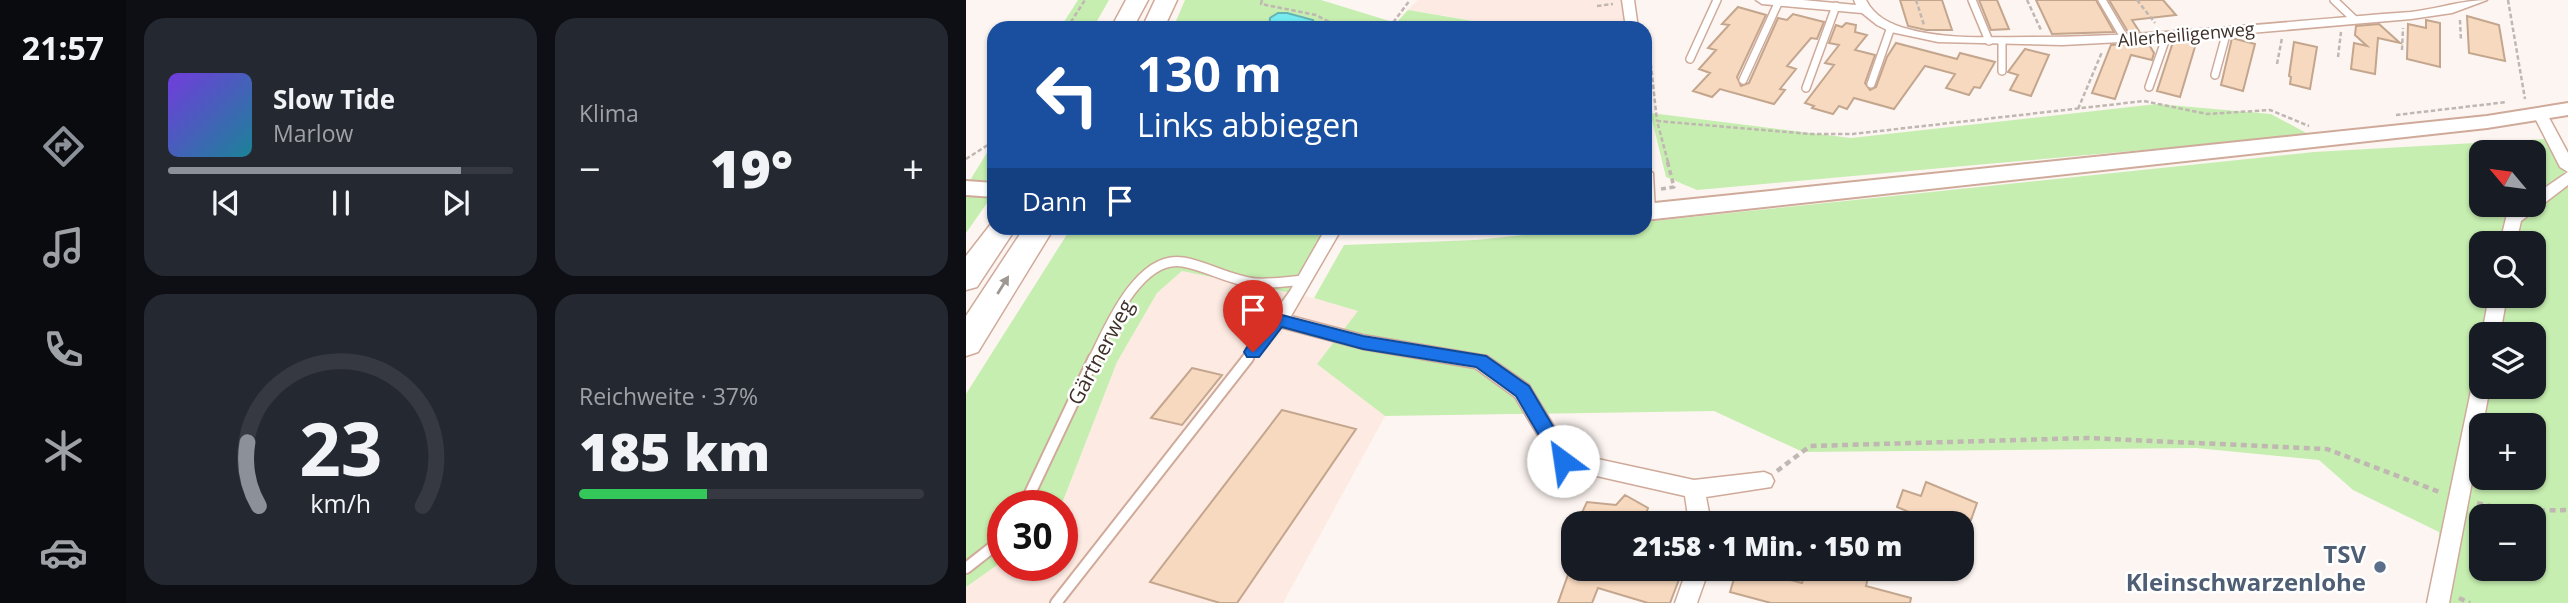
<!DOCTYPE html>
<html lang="de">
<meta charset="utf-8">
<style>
:root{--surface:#171b24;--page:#242831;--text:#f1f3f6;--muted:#9ea1a6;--line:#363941;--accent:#8c9099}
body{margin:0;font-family:"Open Sans",sans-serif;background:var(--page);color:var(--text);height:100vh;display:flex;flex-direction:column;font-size:26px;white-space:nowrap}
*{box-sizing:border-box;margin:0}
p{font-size:23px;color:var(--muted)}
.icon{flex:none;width:38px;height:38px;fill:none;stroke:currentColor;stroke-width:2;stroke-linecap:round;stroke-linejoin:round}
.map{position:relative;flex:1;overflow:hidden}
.panel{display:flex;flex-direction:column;gap:18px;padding:18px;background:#0d0f14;width:840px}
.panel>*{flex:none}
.hud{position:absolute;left:21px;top:21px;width:665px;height:214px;border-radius:21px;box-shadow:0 2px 5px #0004;background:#1a4fa0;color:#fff;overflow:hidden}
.needle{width:46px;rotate:299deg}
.buttons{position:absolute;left:1503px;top:140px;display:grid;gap:14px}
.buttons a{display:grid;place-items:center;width:77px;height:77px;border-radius:14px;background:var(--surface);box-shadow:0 2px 5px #0004;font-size:35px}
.speed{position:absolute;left:21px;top:490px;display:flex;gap:14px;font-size:35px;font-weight:700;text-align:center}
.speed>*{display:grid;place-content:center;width:91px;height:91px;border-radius:50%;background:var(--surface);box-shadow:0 2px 5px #0004;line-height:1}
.speed .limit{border:10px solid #d22;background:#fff;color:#111}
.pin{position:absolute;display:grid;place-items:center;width:60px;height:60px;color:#fff;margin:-72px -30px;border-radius:50% 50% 50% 0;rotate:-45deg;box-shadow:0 0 7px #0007}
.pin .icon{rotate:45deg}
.me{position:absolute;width:77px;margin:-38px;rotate:329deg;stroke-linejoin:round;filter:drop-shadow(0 0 5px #0008)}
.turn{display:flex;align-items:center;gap:24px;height:147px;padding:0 35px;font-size:32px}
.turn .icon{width:91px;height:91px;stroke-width:2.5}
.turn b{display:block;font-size:49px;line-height:60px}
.then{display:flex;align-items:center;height:66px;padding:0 35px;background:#0003;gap:14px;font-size:26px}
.big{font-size:52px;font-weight:800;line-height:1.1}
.panel .card{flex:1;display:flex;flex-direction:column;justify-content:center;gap:10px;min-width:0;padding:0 24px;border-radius:21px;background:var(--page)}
.panel .dial{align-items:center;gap:0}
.dial svg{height:182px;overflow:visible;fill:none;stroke:var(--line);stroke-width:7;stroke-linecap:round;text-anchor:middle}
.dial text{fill:var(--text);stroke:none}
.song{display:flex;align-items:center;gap:21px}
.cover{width:84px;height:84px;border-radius:10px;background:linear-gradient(135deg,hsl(260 70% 55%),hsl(190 70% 35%))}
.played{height:7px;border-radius:4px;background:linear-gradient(90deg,var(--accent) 85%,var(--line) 85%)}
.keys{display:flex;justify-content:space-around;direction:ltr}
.heat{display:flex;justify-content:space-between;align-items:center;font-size:38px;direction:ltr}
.charge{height:10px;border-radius:5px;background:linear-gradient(90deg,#34c759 37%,var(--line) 0)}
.panel .tiles{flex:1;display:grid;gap:18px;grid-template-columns:repeat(2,1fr)}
.trip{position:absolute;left:595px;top:511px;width:413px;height:70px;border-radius:21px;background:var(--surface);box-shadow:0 2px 5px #0004;font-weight:800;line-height:70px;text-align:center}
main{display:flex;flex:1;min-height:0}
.menu{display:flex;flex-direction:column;width:126px;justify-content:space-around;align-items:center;background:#090b0e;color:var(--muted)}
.menu .icon{width:49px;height:49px}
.menu .active{color:var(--accent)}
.menu b{font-size:32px;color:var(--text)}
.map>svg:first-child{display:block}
</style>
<main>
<nav class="menu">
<b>21:57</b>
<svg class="icon active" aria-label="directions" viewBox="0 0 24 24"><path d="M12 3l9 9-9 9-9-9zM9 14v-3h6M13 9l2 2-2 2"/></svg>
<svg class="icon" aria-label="music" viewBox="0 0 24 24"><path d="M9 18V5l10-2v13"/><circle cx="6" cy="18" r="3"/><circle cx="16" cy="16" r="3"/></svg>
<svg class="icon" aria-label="phone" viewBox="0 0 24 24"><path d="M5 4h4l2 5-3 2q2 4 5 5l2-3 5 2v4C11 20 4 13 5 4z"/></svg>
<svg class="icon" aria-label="climate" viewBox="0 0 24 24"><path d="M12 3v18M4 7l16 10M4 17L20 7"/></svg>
<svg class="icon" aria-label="car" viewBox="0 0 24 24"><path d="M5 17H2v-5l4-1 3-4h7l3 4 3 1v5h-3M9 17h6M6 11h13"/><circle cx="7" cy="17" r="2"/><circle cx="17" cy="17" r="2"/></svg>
</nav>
<section class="panel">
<div class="tiles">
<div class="card">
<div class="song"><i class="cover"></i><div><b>Slow Tide</b><p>Marlow</p></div></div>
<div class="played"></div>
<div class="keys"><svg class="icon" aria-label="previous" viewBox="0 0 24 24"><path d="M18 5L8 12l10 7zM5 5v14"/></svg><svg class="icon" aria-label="pause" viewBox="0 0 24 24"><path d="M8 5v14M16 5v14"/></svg><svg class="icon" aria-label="next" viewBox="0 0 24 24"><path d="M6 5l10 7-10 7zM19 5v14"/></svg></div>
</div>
<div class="card"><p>Klima</p>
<div class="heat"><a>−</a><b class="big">19°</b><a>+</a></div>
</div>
<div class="card dial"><svg viewBox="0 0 100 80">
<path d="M14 69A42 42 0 1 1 86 69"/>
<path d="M14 69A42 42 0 0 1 9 41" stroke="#8c9099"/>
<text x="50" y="56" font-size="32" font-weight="700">23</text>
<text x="50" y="72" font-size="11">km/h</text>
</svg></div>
<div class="card"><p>Reichweite · 37%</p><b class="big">185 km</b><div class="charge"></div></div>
</div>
</section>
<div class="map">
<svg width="1602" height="603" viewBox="0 0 1602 603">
<rect width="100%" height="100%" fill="#fdf5f1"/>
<path fill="#fdeae2" d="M452,0H663V28H521L524,24L517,22L442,10Z
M216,271L348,298L393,311L351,364L419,416L317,603H0V587L37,561V565H96L95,506L151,362L191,293Z"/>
<path fill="#c6eeb0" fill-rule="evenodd" d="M112,0H143L127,28H94Z
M219,0H355L430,23L442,10L525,24L521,28H346L349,24L305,18L303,28H207Z
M1191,104L1305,114L1344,135L731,190L700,177L685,116V113L885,138Z
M1580,139L1602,166V603H1471L1473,532L1387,490L1353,460L1230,448L837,452L748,411L419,416L351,364L392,311L348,298L378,245L510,240L627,228H679V222L1348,152ZM1516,152H1568V205H1516ZM1516,243H1568V296H1516ZM1516,334H1568V387H1516ZM1516,425H1568V478H1516ZM1516,516H1568V569H1516Z
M28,141V193L0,233V187Z
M105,228H328L358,233L325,293L216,271L191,293L151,362L95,506H37V561L0,587V394Z"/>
<path fill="#76ebf0" stroke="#65b3b4" stroke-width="2" d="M312,13H321L347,20L349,24L346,28H303L304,18Z"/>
<path fill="#f7d9bf" stroke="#c3a68d" stroke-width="2" d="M934,0H976L986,30H960L942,26Z
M1013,0H1031L1043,29L1025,30Z
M1070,0H1130L1148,32L1086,34Z
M1143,0H1197L1210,15L1166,20L1173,31L1162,32Z
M772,7L800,15L771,77L775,86L783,83L812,18L821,20L827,14L858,22L851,39L845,38L821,66L830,69L814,89L819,90L808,104L754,89L746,97L727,91L744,73L733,69L750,50L742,48L763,25L756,24Z
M1501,16L1533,25L1539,61L1503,53Z
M1460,20L1474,23V67L1441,59L1442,24L1460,28Z
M880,23L890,25L889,32L901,35L889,50L909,55L899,83L904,90L910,87L921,57L930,43L991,59L994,53L1029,62L1014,88L1008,87L1003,95L980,88L989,74L959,66L928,109L888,98L881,109L873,106L867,114L846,108L848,106L839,103L868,65L859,63L873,45L863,43L870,25L876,27Z
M1413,24L1434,43L1412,38L1409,74L1385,69L1388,43L1401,46L1389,35L1390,26Z
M1266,38L1289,44L1277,91L1255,85Z
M1231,40L1214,97L1191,91L1207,42Z
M1328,42L1351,47L1344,89L1324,84L1325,77L1323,76Z
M1182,43L1188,53L1186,60L1165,55L1149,99L1126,93L1145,45Z
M1059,49L1083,55L1065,96L1044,90L1052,75L1042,72Z
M226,368L256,375L216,425L185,418Z
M316,410L390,429L271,603H254L184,582Z
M960,482L1011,503L1005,520L987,513L983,523H945L948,514L931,507L937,490L955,496Z
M659,495L682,508L677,523H611L621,502L650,505Z
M604,569H717L704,603H682L632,588L626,603H592Z
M771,569H782L836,583L840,569H904L900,586L945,598L944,603H805L764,592Z"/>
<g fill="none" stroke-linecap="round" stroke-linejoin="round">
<defs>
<path id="service-far2" d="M1006,0L1023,41
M1136,0L1159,39
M1368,0L1388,19
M1036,41V71
M724,59L751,0
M1249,75L1261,31
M777,80L813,1
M905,84L925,27
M1183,87L1200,38
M840,88L870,6"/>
<path id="service-far1" d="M127,360C142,329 173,254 217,262C241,266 265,281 290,283C306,284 323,281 339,280
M280,360L312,320"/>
<path id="service" d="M58,506L128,358
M0,568L37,539
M90,603L282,358"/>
<path id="minor" d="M656,0H668L672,28H660Z
M790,0H837L890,5L888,0H900C908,16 925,25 942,29C981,40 1024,37 1064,37C1191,37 1318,21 1445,12C1471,9 1496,0 1521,0L1486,13L1445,19L1215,39L1096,45L972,42L925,32L911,25L896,13L796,4Z
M1574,110L1581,114L1602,153V185L1555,221L1550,243H1534L1541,214L1554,205H1568V195L1602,172L1594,167L1567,114Z
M679,168L687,173L689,212L681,217Z
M360,228H376L325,316L397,335L521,356L563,385L604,453L728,480L798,472L805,475L808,481L805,487L740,497L745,523H723L719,496L591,467L549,397L509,368L397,349L306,325L303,320L324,291Z
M1523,296H1541L1534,334H1516Z
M1516,373V387H1524L1483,603H1461L1507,381L1509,376Z
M721,569H743L731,603H709Z"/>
<path id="secondary" d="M1602,103V115L1521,128L679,220V204L1521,116Z
M0,181L28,183V197L0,195Z"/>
<path id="motorway" d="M160,0H182L167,28H145Z
M189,0H211L198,28H176Z
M28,220V228H50L11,287L0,290V256Z
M58,228H88L12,352L0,356V316Z"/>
</defs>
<use href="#service-far2" stroke="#cfaa9a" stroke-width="10"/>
<use href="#service-far1" stroke="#cfaa9a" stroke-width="12"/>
<use href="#service" stroke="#cfaa9a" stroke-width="14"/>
<use href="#minor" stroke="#cfaa9a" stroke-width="3"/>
<use href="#secondary" stroke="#cfaa9a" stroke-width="4"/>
<use href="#motorway" stroke="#cfaa9a" stroke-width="3"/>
<path stroke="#c0b6b2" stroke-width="2.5" stroke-dasharray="4.5 2.5" stroke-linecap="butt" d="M296,0L295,4L350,15L375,28
M950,0L958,25
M1061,0L1075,30
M1171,0L1189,23
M1542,0L1559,99
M631,6L647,4
M1494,20L1495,41
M101,28L119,0
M423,28L444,0
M681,29L691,121
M1436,50L1437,28
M1372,57L1375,32
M1311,64L1316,38
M1112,109L1136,52
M1430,115L1541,102
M0,159L28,141
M702,162L691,121L844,134H887L1178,101L1241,114L1304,110L1343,126"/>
<path stroke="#c0b6b2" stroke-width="3.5" stroke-dasharray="5 3.5" stroke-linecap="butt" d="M695,189L708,187L701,160"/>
<path stroke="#c0b6b2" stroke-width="4.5" stroke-dasharray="6 4.5" stroke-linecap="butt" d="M811,471L844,446L1122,438L1361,449L1476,493
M1511,503L1545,511L1602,510
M1493,598L1504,603"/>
<use href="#service-far2" stroke="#fff" stroke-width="7"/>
<use href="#service-far1" stroke="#fff" stroke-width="9"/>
<use href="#service" stroke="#fff" stroke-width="10"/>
<use href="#minor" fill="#fff" fill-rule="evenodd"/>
<use href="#secondary" fill="#fff" fill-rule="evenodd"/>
<use href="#motorway" fill="#fff" fill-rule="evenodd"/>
</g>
<defs><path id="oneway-solid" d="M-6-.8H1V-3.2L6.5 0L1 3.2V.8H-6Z" transform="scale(1.75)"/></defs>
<use fill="#9e9894" href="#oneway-solid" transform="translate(37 285) rotate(-58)"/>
<path fill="#1a73e8" stroke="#114b97" stroke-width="2" d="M312,314L397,336L520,356L563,386L604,455L607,461L604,466L597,469L591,466L550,396L510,367L397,349L316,327L293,357H281L278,352L281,347L306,316Z"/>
<circle fill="#5c6f8a" stroke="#fff" stroke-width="2.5" cx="1414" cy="567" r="7"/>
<g text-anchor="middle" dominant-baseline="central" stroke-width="5" stroke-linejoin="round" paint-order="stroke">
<g font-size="18" fill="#3e3029" stroke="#fff">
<text transform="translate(1220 34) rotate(-5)">Allerheiligenweg</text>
</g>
<g font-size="21" fill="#3e3029" stroke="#fff">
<text transform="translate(134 352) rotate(-62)">Gärtnerweg</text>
</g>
<g font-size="24" font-weight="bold" fill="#4e5e75" stroke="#fff" text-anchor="end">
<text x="1400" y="553">TSV<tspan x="1400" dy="28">Kleinschwarzenlohe</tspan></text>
</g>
</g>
</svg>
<div class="buttons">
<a><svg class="needle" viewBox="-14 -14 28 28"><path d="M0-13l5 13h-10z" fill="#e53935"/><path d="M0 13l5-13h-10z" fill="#9ea1a6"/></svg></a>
<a><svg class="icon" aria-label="search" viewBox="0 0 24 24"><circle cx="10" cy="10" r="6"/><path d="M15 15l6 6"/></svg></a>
<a><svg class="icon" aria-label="layers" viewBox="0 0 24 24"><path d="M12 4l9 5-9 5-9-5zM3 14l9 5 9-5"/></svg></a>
<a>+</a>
<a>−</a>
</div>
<div class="speed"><div class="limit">30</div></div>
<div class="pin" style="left:287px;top:352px;background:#d93025"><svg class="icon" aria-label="arrive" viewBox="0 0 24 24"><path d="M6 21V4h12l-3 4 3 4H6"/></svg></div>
<svg class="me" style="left:597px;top:461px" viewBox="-20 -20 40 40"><circle r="19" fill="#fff"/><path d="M0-13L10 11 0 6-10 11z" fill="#1a73e8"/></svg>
<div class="trip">21:58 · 1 Min. · 150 m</div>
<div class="hud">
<div class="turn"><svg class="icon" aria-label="left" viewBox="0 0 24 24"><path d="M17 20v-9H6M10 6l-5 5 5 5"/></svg><div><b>130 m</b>Links abbiegen</div></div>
<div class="then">Dann<svg class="icon" aria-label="arrive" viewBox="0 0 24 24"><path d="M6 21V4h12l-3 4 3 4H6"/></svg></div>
</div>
</div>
</main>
